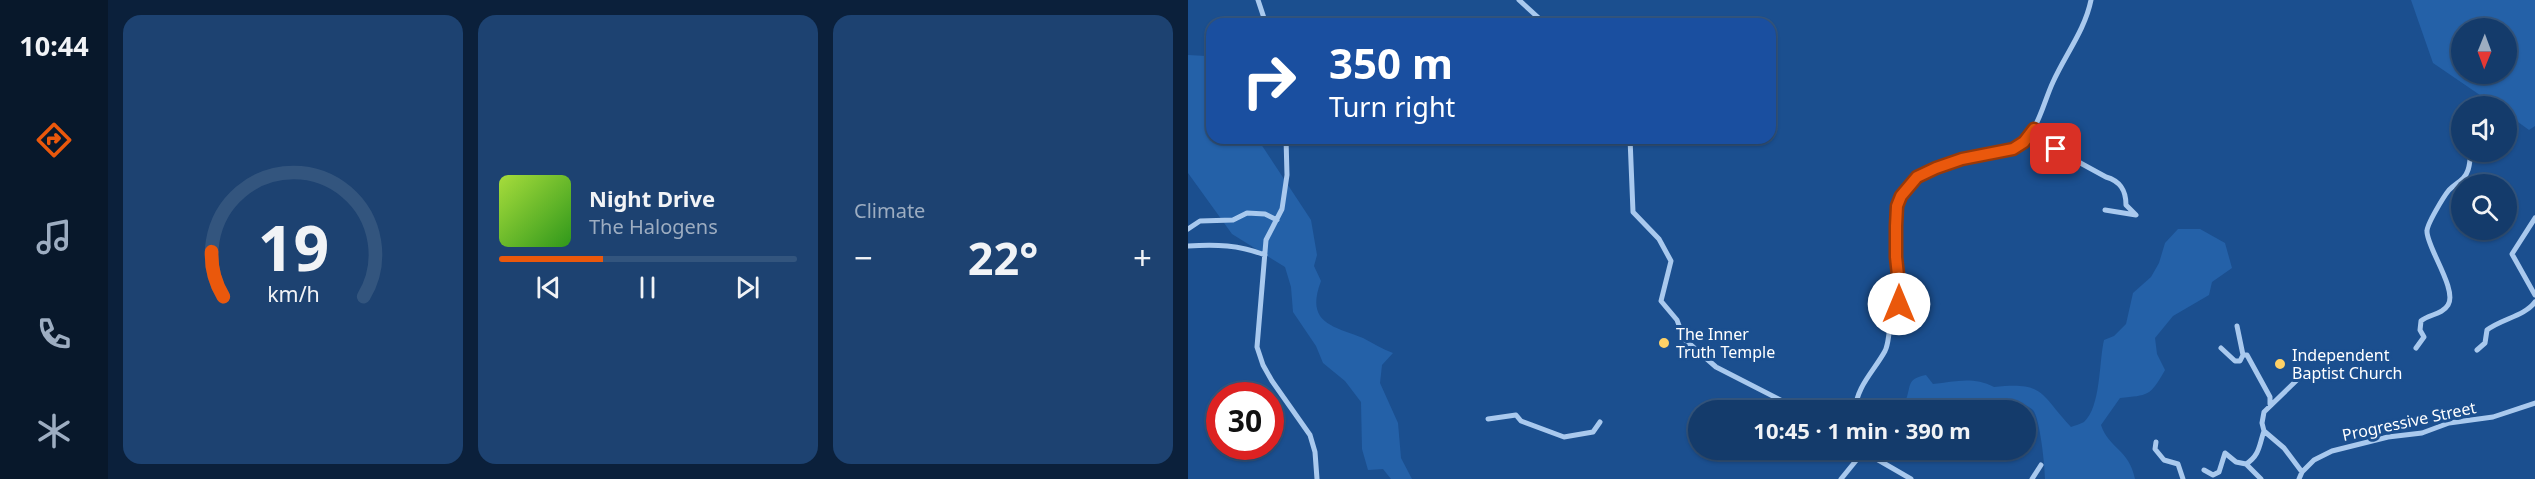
<!DOCTYPE html>
<meta charset="utf-8">
<style>
:root{--surface:#143b6b;--page:#1d4271;--text:#f1f3f6;--muted:#9dadc1;--line:#33557e;--accent:#ea580c}
body{margin:0;font-family:"Noto Sans",sans-serif;background:var(--page);color:var(--text);height:100vh;display:flex;flex-direction:column;font-size:22px;white-space:nowrap}
*{box-sizing:border-box;margin:0}
p{font-size:20px;color:var(--muted)}
.icon{flex:none;width:33px;height:33px;fill:none;stroke:currentColor;stroke-width:2;stroke-linecap:round;stroke-linejoin:round}
.map{position:relative;flex:1;overflow:hidden}
.sheet{display:flex;flex-direction:column;gap:15px;padding:15px;background:#0b203b;width:1080px}
.sheet>*{flex:none}
.top-card{position:absolute;left:18px;top:18px;width:570px;height:126px;border-radius:18px;box-shadow:0 2px 4px #0004,0 0 0 2px var(--line);background:#1a4fa0;color:#fff;overflow:hidden}
.needle{width:39px;rotate:181deg}
.buttons{position:absolute;left:1263px;top:18px;display:grid;gap:12px}
.buttons a{display:grid;place-items:center;width:66px;height:66px;border-radius:50%;background:var(--surface);box-shadow:0 2px 4px #0004,0 0 0 2px var(--line);font-size:30px}
.speed{position:absolute;left:18px;top:382px;display:flex;gap:12px;font-size:30px;font-weight:700;text-align:center}
.speed>*{display:grid;place-content:center;width:78px;height:78px;border-radius:50%;background:var(--surface);box-shadow:0 2px 4px #0004,0 0 0 2px var(--line);line-height:1}
.speed .limit{border:9px solid #d22;background:#fff;color:#111}
.pin{position:absolute;display:grid;place-items:center;width:51px;height:51px;color:#fff;margin:-26px;border-radius:12px;box-shadow:0 3px 9px #0006}
.me{position:absolute;width:66px;margin:-33px;rotate:0deg;stroke-linejoin:round;filter:drop-shadow(0 0 4px #0008)}
.turn{display:flex;align-items:center;gap:21px;height:126px;padding:0 24px;font-size:27px}
.turn .icon{width:78px;height:78px;stroke-width:2.5}
.turn b{display:block;font-size:42px;line-height:51px}
.big{font-size:45px;font-weight:700;line-height:1.1}
.sheet .widget{flex:1;display:flex;flex-direction:column;justify-content:center;gap:9px;min-width:0;padding:0 21px;border-radius:18px;background:var(--page)}
.sheet .dial{align-items:center;gap:0}
.dial svg{height:156px;overflow:visible;fill:none;stroke:var(--line);stroke-width:7;stroke-linecap:round;text-anchor:middle}
.dial text{fill:var(--text);stroke:none}
.song{display:flex;align-items:center;gap:18px}
.cover{width:72px;height:72px;border-radius:9px;background:linear-gradient(135deg,hsl(80 70% 55%),hsl(110 70% 35%))}
.played{height:6px;border-radius:3px;background:linear-gradient(90deg,var(--accent) 35%,var(--line) 35%)}
.keys{display:flex;justify-content:space-around;direction:ltr}
.heat{display:flex;justify-content:space-between;align-items:center;font-size:33px;direction:ltr}
.sheet .tiles{flex:1;display:grid;gap:15px;grid-template-columns:repeat(3,1fr)}
.trip{position:absolute;left:500px;top:400px;width:348px;height:60px;border-radius:30px;background:var(--surface);box-shadow:0 2px 4px #0004,0 0 0 2px var(--line);font-weight:700;line-height:60px;text-align:center}
main{display:flex;flex:1;min-height:0}
.tab-bar{display:flex;flex-direction:column;width:108px;justify-content:space-around;align-items:center;background:#08182b;color:var(--muted)}
.tab-bar .icon{width:42px;height:42px}
.tab-bar .active{color:var(--accent)}
.tab-bar b{font-size:27px;color:var(--text)}
.map>svg:first-child{display:block}
</style>
<main>
<nav class="tab-bar">
<b>10:44</b>
<svg class="icon active" aria-label="directions" viewBox="0 0 24 24"><path d="M12 3l9 9-9 9-9-9zM9 14v-3h6M13 9l2 2-2 2"/></svg>
<svg class="icon" aria-label="music" viewBox="0 0 24 24"><path d="M9 18V5l10-2v13"/><circle cx="6" cy="18" r="3"/><circle cx="16" cy="16" r="3"/></svg>
<svg class="icon" aria-label="phone" viewBox="0 0 24 24"><path d="M5 4h4l2 5-3 2q2 4 5 5l2-3 5 2v4C11 20 4 13 5 4z"/></svg>
<svg class="icon" aria-label="climate" viewBox="0 0 24 24"><path d="M12 3v18M4 7l16 10M4 17L20 7"/></svg>
</nav>
<section class="sheet">
<div class="tiles">
<div class="widget dial"><svg viewBox="0 0 100 80">
<path d="M14 69A42 42 0 1 1 86 69"/>
<path d="M14 69A42 42 0 0 1 8 46" stroke="#ea580c"/>
<text x="50" y="56" font-size="32" font-weight="700">19</text>
<text x="50" y="72" font-size="11">km/h</text>
</svg></div>
<div class="widget">
<div class="song"><i class="cover"></i><div><b>Night Drive</b><p>The Halogens</p></div></div>
<div class="played"></div>
<div class="keys"><svg class="icon" aria-label="previous" viewBox="0 0 24 24"><path d="M18 5L8 12l10 7zM5 5v14"/></svg><svg class="icon" aria-label="pause" viewBox="0 0 24 24"><path d="M8 5v14M16 5v14"/></svg><svg class="icon" aria-label="next" viewBox="0 0 24 24"><path d="M6 5l10 7-10 7zM19 5v14"/></svg></div>
</div>
<div class="widget"><p>Climate</p>
<div class="heat"><a>−</a><b class="big">22°</b><a>+</a></div>
</div>
</div>
</section>
<div class="map">
<svg width="1347" height="479" viewBox="0 0 1347 479">
<rect width="100%" height="100%" fill="#1b4f8f"/>
<path fill="#2461a8" fill-rule="evenodd" d="M1223,0H1347V126L1341,130L1319,114L1318,106H1308L1245,63ZM1274,28H1318V74H1274Z
M0,55L18,56L24,62V138H69L123,220L129,255L126,266L133,281C117,323 144,326 175,338C185,343 194,349 205,353L194,365L192,383L210,423L213,458L224,479H203L195,469L180,470L174,449L173,402L157,381L135,363L128,346L105,312L103,287L97,267L44,234L0,173Z
M990,229H1012L1037,243L1044,268L1024,282L1021,295L985,316L967,338L969,354L977,370C962,397 960,395 932,398L913,425C921,449 941,449 947,479H857C857,467 852,418 845,410C843,408 840,407 837,405L829,411H812L800,408L775,411H695L704,399L717,402C724,387 717,379 738,375L745,384C767,382 784,376 806,387C857,382 851,393 883,427C886,426 892,424 896,422C913,407 911,361 916,340L926,336L938,324L945,293L963,277L971,263L977,243Z"/>
<g fill="none" stroke-linecap="round" stroke-linejoin="round">
<path stroke="#a9c9ee" stroke-width="5" d="M70,0L78,24
M331,0L354,21L362,24
M846,129L852,141L918,177C932,181 938,190 938,205L948,215L917,210
M98,138L99,175L94,209L78,240L69,347L75,365L84,381L122,435L127,452L129,479
M442,138L445,212L471,239L483,261L473,301L489,320L496,339L528,367L614,411
M1347,218L1324,254L1347,295
M0,229L12,221L45,220L59,213L77,214L89,220
M0,246C28,244 51,245 77,255
M1049,326L1055,355H1059L1082,397V404
M1033,348L1047,361H1052L1055,355
M1228,348L1236,337L1232,330L1233,321C1241,314 1254,315 1260,305C1270,290 1238,246 1239,231C1239,224 1256,196 1261,190C1268,183 1277,180 1280,170C1282,165 1282,157 1283,152
M1289,350L1297,343L1299,330C1313,319 1337,316 1347,302
M1111,378L1076,412L1074,423L1076,431L1096,448L1114,472
M667,411C668,387 686,371 697,351C701,343 700,333 703,325C705,317 709,311 711,303C714,288 710,274 708,258C704,230 706,199 728,179C754,155 800,161 827,147C836,143 841,137 846,128C854,114 858,97 865,82C877,55 897,30 903,0
M300,419L328,415L333,421L376,437L405,432L412,422
M968,442L967,449L976,460L990,464L995,479
M673,450L723,479
M1058,464L1073,479
M1016,470L1025,475L1031,472L1037,453L1048,462L1058,464C1072,455 1071,445 1076,431
M653,479L675,452
M844,479L853,465
M1111,479L1114,472L1126,460L1144,451L1200,437L1234,433L1261,423L1305,417L1347,403"/>
</g>
<g fill="none" stroke-linecap="round" stroke-linejoin="round">
<defs>
<path id="route" d="M711,304L712,294L708,257V226L709,206L713,196L729,177L748,168L774,159L825,149L836,142L846,129L852,141L868,149"/>
</defs>
<use href="#route" stroke="#983908" stroke-width="15"/>
<use href="#route" stroke="#ea580c" stroke-width="10"/>
</g>
<g fill="#ffd166" stroke="#1b4f8f" stroke-width="2">
<circle cx="476" cy="343" r="6"/>
<circle cx="1092" cy="364" r="6"/>
</g>
<g text-anchor="middle" dominant-baseline="central" stroke-width="6" stroke-linejoin="round" paint-order="stroke">
<g font-size="16" fill="#fff" stroke="#1b4f8f" text-anchor="start">
<text x="488" y="334">The Inner<tspan x="488" dy="18">Truth Temple</tspan></text>
<text x="1104" y="355">Independent<tspan x="1104" dy="18">Baptist Church</tspan></text>
</g>
<g font-size="16" fill="#fff" stroke="#1b4f8f">
<text transform="translate(1221 421) rotate(-12)">Progressive Street</text>
</g>
</g>
</svg>
<div class="buttons">
<a><svg class="needle" viewBox="-14 -14 28 28"><path d="M0-13l5 13h-10z" fill="#e53935"/><path d="M0 13l5-13h-10z" fill="#9dadc1"/></svg></a>
<a><svg class="icon" aria-label="sound" viewBox="0 0 24 24"><path d="M4 9h4l5-4v14l-5-4H4zM17 9q2 3 0 6"/></svg></a>
<a><svg class="icon" aria-label="search" viewBox="0 0 24 24"><circle cx="10" cy="10" r="6"/><path d="M15 15l6 6"/></svg></a>
</div>
<div class="speed"><div class="limit">30</div></div>
<div class="pin" style="left:868px;top:149px;background:#d93025"><svg class="icon" aria-label="arrive" viewBox="0 0 24 24"><path d="M6 21V4h12l-3 4 3 4H6"/></svg></div>
<svg class="me" style="left:711px;top:304px" viewBox="-20 -20 40 40"><circle r="19" fill="#fff"/><path d="M0-13L10 11 0 6-10 11z" fill="#ea580c"/></svg>
<div class="trip">10:45 · 1 min · 390 m</div>
<div class="top-card">
<div class="turn"><svg class="icon" aria-label="right" viewBox="0 0 24 24"><path d="M7 20v-9h11M14 6l5 5-5 5"/></svg><div><b>350 m</b>Turn right</div></div>
</div>
</div>
</main>
